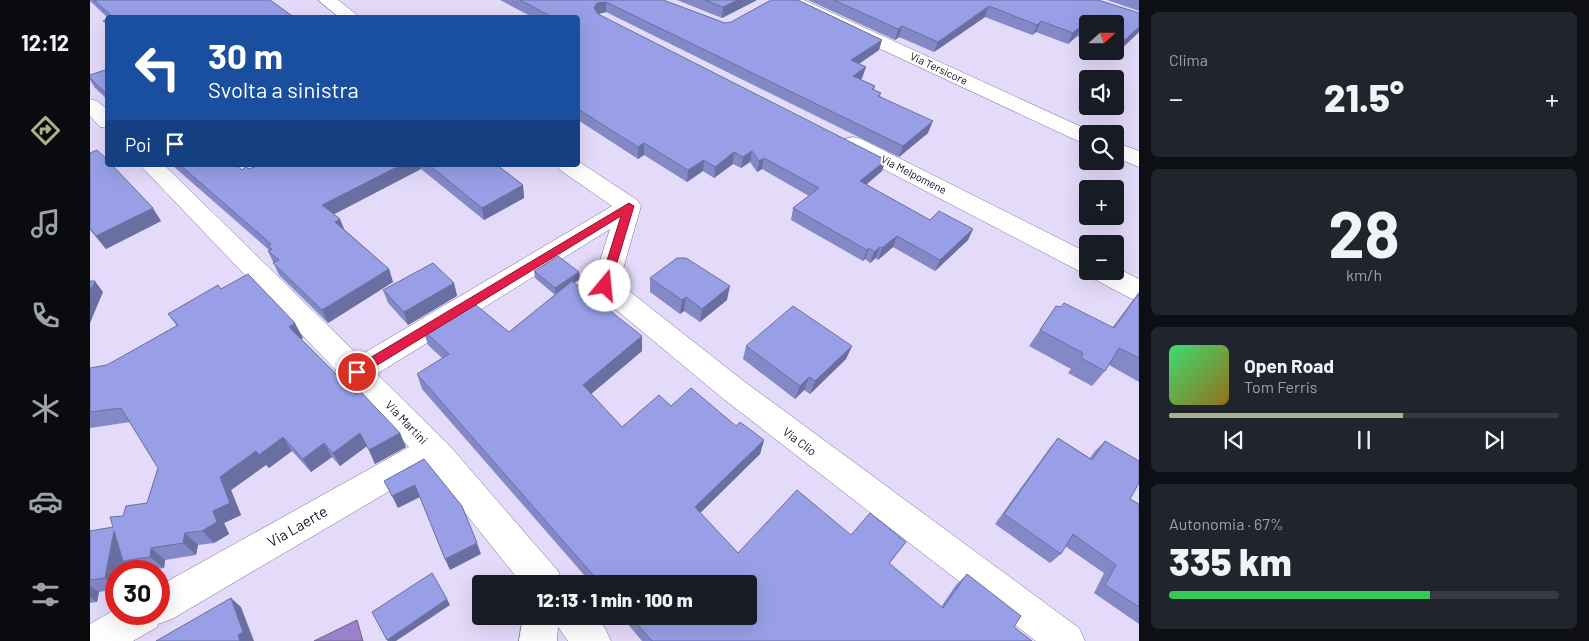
<!DOCTYPE html>
<html lang="it">
<meta charset="utf-8">
<style>
:root{--surface:#171b24;--page:#20242c;--text:#f1f3f6;--muted:#9ea1a6;--line:#363941;--accent:#aab28a}
body{margin:0;font-family:Barlow,sans-serif;background:var(--page);color:var(--text);height:100vh;display:flex;flex-direction:column;font-size:19px;white-space:nowrap}
*{box-sizing:border-box;margin:0}
p{font-size:16px;color:var(--muted)}
.icon{flex:none;width:28px;height:28px;fill:none;stroke:currentColor;stroke-width:2;stroke-linecap:round;stroke-linejoin:round}
.map{position:relative;flex:1;overflow:hidden}
.details{display:flex;flex-direction:column;gap:12px;padding:12px;background:#0d0f14;width:450px}
.details>*{flex:none}
.top-card{position:absolute;left:15px;top:15px;width:475px;height:152px;border-radius:5px;box-shadow:0 5px 20px #0002;background:#1a4fa0;color:#fff;overflow:hidden}
.needle{width:32px;rotate:69deg}
.fabs{position:absolute;left:989px;top:15px;display:grid;gap:10px}
.fabs a{display:grid;place-items:center;width:45px;height:45px;border-radius:5px;background:var(--surface);box-shadow:0 5px 20px #0002;font-size:25px}
.speed{position:absolute;left:15px;top:560px;display:flex;gap:10px;font-size:25px;font-weight:700;text-align:center}
.speed>*{display:grid;place-content:center;width:65px;height:65px;border-radius:50%;background:var(--surface);box-shadow:0 5px 20px #0002;line-height:1}
.speed .limit{border:8px solid #d22;background:#fff;color:#111}
.pin{position:absolute;display:grid;place-items:center;width:42px;height:42px;color:#fff;margin:-21px;border:2px solid #fff;border-radius:50%;box-shadow:0 1px 5px #0007}
.me{position:absolute;width:55px;margin:-28px;rotate:17deg;stroke-linejoin:round;filter:drop-shadow(0 0 4px #0008)}
.turn{display:flex;align-items:center;gap:18px;height:105px;padding:0 20px;font-size:22px}
.turn .icon{width:65px;height:65px;stroke-width:2.5}
.turn b{display:block;font-size:35px;line-height:42px}
.then{display:flex;align-items:center;height:48px;padding:0 20px;background:#0003;gap:10px;font-size:19px}
.big{font-size:38px;font-weight:800;line-height:1.1}
.details .widget{flex:1;display:flex;flex-direction:column;justify-content:center;gap:8px;min-width:0;padding:0 18px;border-radius:8px;background:var(--page)}
.details .dial{align-items:center;gap:0}
.dial b{font-size:65px;line-height:1}
.song{display:flex;align-items:center;gap:15px}
.cover{width:60px;height:60px;border-radius:8px;background:linear-gradient(135deg,hsl(140 70% 55%),hsl(40 70% 35%))}
.played{height:5px;border-radius:2px;background:linear-gradient(90deg,var(--accent) 60%,var(--line) 60%)}
.keys{display:flex;justify-content:space-around;direction:ltr}
.heat{display:flex;justify-content:space-between;align-items:center;font-size:28px;direction:ltr}
.charge{height:8px;border-radius:4px;background:linear-gradient(90deg,#34c759 67%,var(--line) 0)}
.trip{position:absolute;left:382px;top:575px;width:285px;height:50px;border-radius:5px;background:var(--surface);box-shadow:0 5px 20px #0002;font-weight:800;line-height:50px;text-align:center}
main{display:flex;flex:1;min-height:0}
.tabs{display:flex;flex-direction:column;width:90px;justify-content:space-around;align-items:center;background:#090b0e;color:var(--muted)}
.tabs .icon{width:35px;height:35px}
.tabs .selected{color:var(--accent)}
.tabs b{font-size:22px;color:var(--text)}
.map>svg:first-child{display:block}
</style>
<main>
<nav class="tabs">
<b>12:12</b>
<svg class="icon selected" aria-label="directions" viewBox="0 0 24 24"><path d="M12 3l9 9-9 9-9-9zM9 14v-3h6M13 9l2 2-2 2"/></svg>
<svg class="icon" aria-label="music" viewBox="0 0 24 24"><path d="M9 18V5l10-2v13"/><circle cx="6" cy="18" r="3"/><circle cx="16" cy="16" r="3"/></svg>
<svg class="icon" aria-label="phone" viewBox="0 0 24 24"><path d="M5 4h4l2 5-3 2q2 4 5 5l2-3 5 2v4C11 20 4 13 5 4z"/></svg>
<svg class="icon" aria-label="climate" viewBox="0 0 24 24"><path d="M12 3v18M4 7l16 10M4 17L20 7"/></svg>
<svg class="icon" aria-label="car" viewBox="0 0 24 24"><path d="M5 17H2v-5l4-1 3-4h7l3 4 3 1v5h-3M9 17h6M6 11h13"/><circle cx="7" cy="17" r="2"/><circle cx="17" cy="17" r="2"/></svg>
<svg class="icon" aria-label="filters" viewBox="0 0 24 24"><path d="M4 7h16M4 17h16"/><circle cx="9" cy="7" r="2"/><circle cx="15" cy="17" r="2"/></svg>
</nav>
<div class="map">
<svg width="1049" height="641" viewBox="0 0 1049 641">
<rect width="100%" height="100%" fill="#e4dafa"/>
<path fill="#9982c7" stroke="#715f95" d="M267,620L273,641H224Z"/>
<g fill="none" stroke-linecap="round" stroke-linejoin="round">
<defs>
<path id="street" d="M228,0H248L271,18H250Z
M691,0H714L1007,134H998V143L990,142L694,4Z
M0,99L7,101L18,110V128L10,127L0,116Z
M763,137L771,139L998,253V271H1025V267L1049,279V301L1040,298L1002,278L999,273L989,271L755,149L752,144L755,139Z
M1025,142L1049,151V167L1025,157Z
M488,161L547,200L551,206L529,283L651,379L989,628L995,641H946L631,397L506,293L502,286L520,229L287,374L359,445L468,571L473,584H432L340,469H337L82,619L68,624L67,627L43,641H0V624L26,609V614H69V586L319,447L50,165H74L269,356L522,206L470,170L467,165H488Z
M433,616H506L515,628L521,641H478L468,627L467,641H429Z"/>
</defs>
<use href="#street" stroke="#7d6e9d" stroke-width="1"/>
<use href="#street" fill="#fff" fill-rule="evenodd"/>
</g>
<path fill="#8389c6" d="M0,0H180L205,18H18L0,1Z
M410,0H573L635,23L789,50L769,64L776,67L772,78L770,79L785,86L784,90L791,93L790,96L838,133L809,157L516,12L508,14L792,171L776,185L840,220L883,229L878,240L845,271L803,247L788,260L786,258L780,263L775,259L773,261L701,220L703,208L719,196L672,169L667,172L660,162L651,168L643,164L624,178L613,171L597,182L554,155L548,159L488,120V18H444Z
M587,0H667L632,18Z
M718,0H1008L1049,13V32L1029,51L1025,50V24H998V40L987,36L978,44L946,32L942,35L895,17L844,52L809,37L805,40Z
M1017,0H1049V11Z
M18,69V100L5,88L0,80V75Z
M0,153L71,221L16,249L0,230Z
M82,165H146L152,170L159,169L169,165H407L433,185L434,198L394,220L331,169L244,214L254,229L299,269L303,282L238,323L189,275L178,251L179,250Z
M444,271L489,272L490,279L484,283L552,351L501,394L532,427L581,406L646,426L674,440L670,454L610,513L648,553L761,535L816,542L799,564L851,607L866,585L877,574L924,627L942,641H552L531,616H659V584H502L332,389L327,374L352,358L338,345L333,330L419,332L465,295L445,278Z
M560,278L637,300L610,322L594,311L590,314L560,292Z
M364,283L367,296L318,325L298,303L293,290Z
M131,289L213,338L211,339L266,394L310,433L316,447L285,464L277,446L250,466L242,457L221,472L202,451L179,468L176,465L141,490L151,515L134,523L139,534L124,543L108,545L106,555L75,560L74,568L56,571H46L35,563L34,571H26V589L9,592L7,602L0,603V531L23,527L33,516L57,503L68,468L40,422L0,428V368L17,365L87,326L78,314Z
M1049,292V382L1019,365L1015,371L1002,386L978,373L981,369L939,346L966,306L1022,328Z
M656,346H762L756,359L720,394L714,390L705,399L653,359Z
M968,438L1000,458L1005,451L1015,441L1040,499L1049,504V624L1004,593L1014,573L975,546L971,554L960,563L905,524L959,449Z"/>
<path fill="#6a6fa1" d="M648,0H667L632,18L633,7Z
M516,2V12L508,14L504,8L507,3Z
M899,6L895,17L844,52L848,42Z
M951,21L946,32L942,35L947,25Z
M992,25L987,36L978,44L983,33Z
M812,26L809,37L805,40L808,29Z
M1049,27V32L1029,51L1035,40Z
M792,40L789,50L758,71L761,60Z
M776,67L772,78L759,87L763,76Z
M843,121L838,133L809,157L813,146Z
M554,143V155L548,159V147Z
M662,151L660,162L651,168L653,157Z
M644,152L643,164L624,178L625,167Z
M674,158L672,169L667,172L669,161Z
M614,160L613,171L597,182L598,170Z
M796,160L792,171L766,193L770,181Z
M311,165H331V169L237,218L232,205Z
M433,185L434,198L394,220L392,208Z
M63,208L71,221L16,249L6,236Z
M250,219L255,231L245,222Z
M883,229L878,240L845,271L850,260Z
M807,236L803,247L788,260L792,248Z
M790,247L786,258L780,263L784,252Z
M779,248L775,259L773,261L777,250Z
M299,269L303,282L238,323L232,310Z
M489,272L490,279L466,295L465,288Z
M5,281L13,292L0,323V291Z
M364,283L367,296L318,325L314,312Z
M640,286L637,300L610,322L612,309Z
M596,297L594,311L590,314L592,300Z
M205,323L213,338L207,342L199,327Z
M552,336V351L494,400L493,385Z
M762,346L756,359L720,394L725,381Z
M719,377L714,390L705,399L710,386Z
M270,433L277,446L250,466L243,453Z
M310,433L316,447L285,464L279,450Z
M193,437L202,451L179,468L169,455Z
M674,440L670,454L603,520L605,507Z
M234,443L242,457L221,472L213,459Z
M166,451L176,465L141,490L151,515L134,523L139,534L124,543L112,531L123,511L130,477Z
M325,485L330,497L308,508L302,496Z
M24,531L33,561L35,563L34,571H26V586L15,578Z
M95,533L108,545L106,555L93,543Z
M387,543L391,554L360,570L355,559Z
M61,548L75,560L74,568L60,557Z
M0,586L9,592L7,602L0,597Z
M141,598L151,607L164,641H150L148,635Z
M357,599L360,605L306,641H298L297,640Z"/>
<path fill="#989fe6" stroke="#6a6fa1" d="M4,0H180L205,18H22L23,17Z
M430,0H573L635,23L641,22L681,0H708L792,40L761,60L776,67L763,76L785,86L782,89L791,93L788,96L843,121L813,146L516,2L507,3L504,8L508,14L796,160L770,181L840,220L849,211L883,229L850,260L807,236L792,248L790,247L784,252L779,248L777,250L703,208L729,188L674,158L669,161L662,151L653,157L644,152L625,167L614,160L598,170L554,143L548,147L488,109V32L489,31L488,30V18H464Z
M615,0H648L633,7Z
M744,0H1008L1049,13V27L1035,40L1025,37V24H998V27L992,25L983,33L951,21L947,25L899,6L848,42L812,26L808,29Z
M18,19V24L13,21Z
M18,69V95L0,78V75Z
M7,150L18,160V165H22L63,208L6,236L0,228V153Z
M90,165H146L152,170L156,167L159,169L169,165H311L232,205L250,219L245,222L299,269L232,310L183,263L189,260L178,251L182,249L178,246L181,244Z
M339,165H407L433,185L392,208Z
M468,256L489,272L465,288L444,271Z
M587,258H596L640,286L612,309L596,297L592,300L560,278Z
M343,263L364,283L314,312L293,290Z
M158,274L205,323L199,327L266,394L270,391L310,433L279,450L270,433L243,453L234,443L213,459L193,437L169,455L166,451L130,477L140,503L123,511L127,522L112,531L95,533L93,543L61,548L60,557L33,561L24,531L15,578L0,580V531L23,527L20,517L33,516L36,506L57,503L68,468L31,408L0,412V368L17,365L88,325L78,314L128,285L131,289Z
M0,281H5L0,291Z
M482,281L552,336L493,385L532,427L569,395L581,406L601,388L646,426L650,422L674,440L605,507L648,553L707,490L761,535L780,513L816,542L799,563L853,608L877,574L931,616L924,627L942,641H562L540,616H659V584H511L327,374L359,354L333,330L381,301L419,332Z
M1049,293V358L1029,348L1015,371L991,358L993,353L950,330L966,306L971,307L974,303L1024,328Z
M703,306L762,346L725,381L719,377L710,386L656,346Z
M968,438L1002,460L1015,441L1049,461V483L1040,499L1049,504V607L1015,585L1026,565L983,534L971,554L914,514Z
M334,459L372,506L387,543L355,559L325,485L302,496L294,481Z
M342,573L357,599L297,640L282,612Z
M141,598L153,632L148,635L150,641H66Z"/>
<path fill="#e11d48" stroke="#92132f" d="M539,203L544,206L519,289L515,291L509,286L531,216L271,375H263L261,372L263,368Z"/>
<g text-anchor="middle" dominant-baseline="central" stroke-width="4" stroke-linejoin="round" paint-order="stroke">
<g font-size="11" fill="#130d1f" stroke="#fff">
<text transform="translate(849 68) rotate(25)">Via Tersicore</text>
<text transform="translate(824 174) rotate(27)">Via Melpomene</text>
</g>
<g font-size="12" fill="#130d1f" stroke="#fff">
<text transform="translate(317 422) rotate(46)">Via Martini</text>
<text transform="translate(710 441) rotate(37)">Via Clio</text>
</g>
<g font-size="15" fill="#130d1f" stroke="#fff">
<text transform="translate(207 526) rotate(-30)">Via Laerte</text>
</g>
</g>
</svg>
<div class="fabs">
<a><svg class="needle" viewBox="-14 -14 28 28"><path d="M0-13l5 13h-10z" fill="#e53935"/><path d="M0 13l5-13h-10z" fill="#9ea1a6"/></svg></a>
<a><svg class="icon" aria-label="sound" viewBox="0 0 24 24"><path d="M4 9h4l5-4v14l-5-4H4zM17 9q2 3 0 6"/></svg></a>
<a><svg class="icon" aria-label="search" viewBox="0 0 24 24"><circle cx="10" cy="10" r="6"/><path d="M15 15l6 6"/></svg></a>
<a>+</a>
<a>−</a>
</div>
<div class="speed"><div class="limit">30</div></div>
<div class="pin" style="left:267px;top:372px;background:#d93025"><svg class="icon" aria-label="arrive" viewBox="0 0 24 24"><path d="M6 21V4h12l-3 4 3 4H6"/></svg></div>
<svg class="me" style="left:515px;top:286px" viewBox="-20 -20 40 40"><circle r="19" fill="#fff"/><path d="M0-13L10 11 0 6-10 11z" fill="#e11d48"/></svg>
<div class="trip">12:13 · 1 min · 100 m</div>
<div class="top-card">
<div class="turn"><svg class="icon" aria-label="left" viewBox="0 0 24 24"><path d="M17 20v-9H6M10 6l-5 5 5 5"/></svg><div><b>30 m</b>Svolta a sinistra</div></div>
<div class="then">Poi<svg class="icon" aria-label="arrive" viewBox="0 0 24 24"><path d="M6 21V4h12l-3 4 3 4H6"/></svg></div>
</div>
</div>
<section class="details">
<div class="widget"><p>Clima</p>
<div class="heat"><a>−</a><b class="big">21.5°</b><a>+</a></div>
</div>
<div class="widget dial"><b>28</b><p>km/h</p></div>
<div class="widget">
<div class="song"><i class="cover"></i><div><b>Open Road</b><p>Tom Ferris</p></div></div>
<div class="played"></div>
<div class="keys"><svg class="icon" aria-label="previous" viewBox="0 0 24 24"><path d="M18 5L8 12l10 7zM5 5v14"/></svg><svg class="icon" aria-label="pause" viewBox="0 0 24 24"><path d="M8 5v14M16 5v14"/></svg><svg class="icon" aria-label="next" viewBox="0 0 24 24"><path d="M6 5l10 7-10 7zM19 5v14"/></svg></div>
</div>
<div class="widget"><p>Autonomia · 67%</p><b class="big">335 km</b><div class="charge"></div></div>
</section>
</main>
